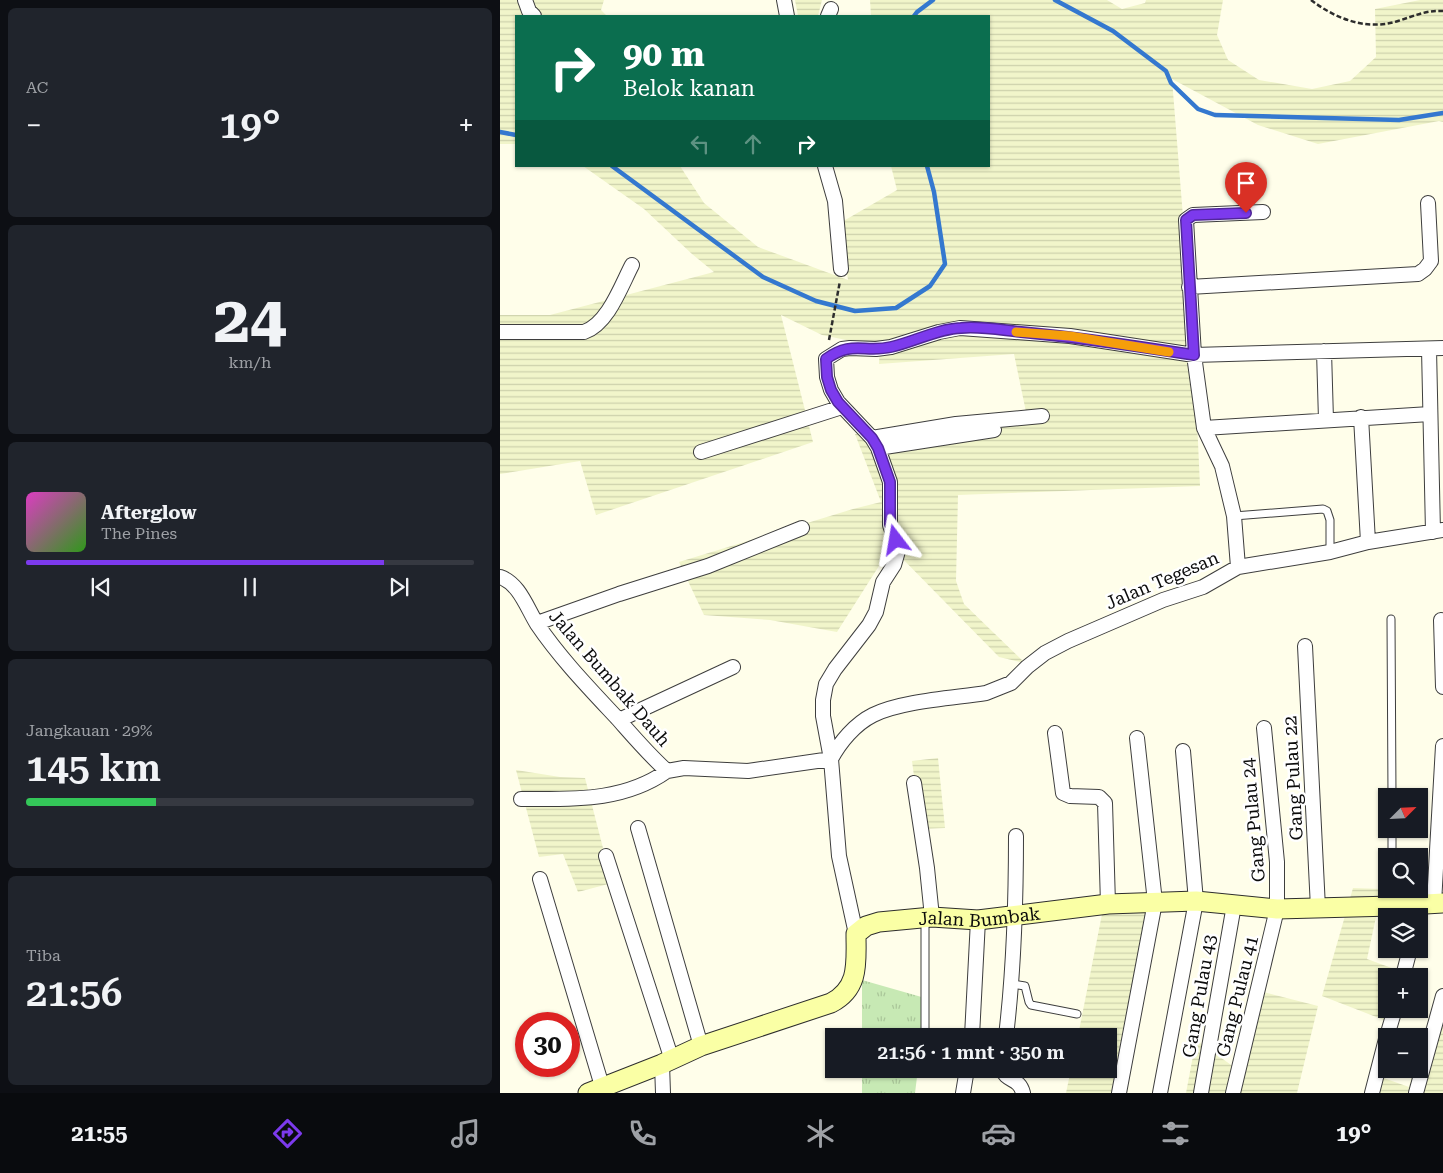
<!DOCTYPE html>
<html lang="id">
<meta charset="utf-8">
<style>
:root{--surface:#171b24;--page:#20242c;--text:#f1f3f6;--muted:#9ea1a6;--line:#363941;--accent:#7c3aed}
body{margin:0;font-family:"Roboto Serif",serif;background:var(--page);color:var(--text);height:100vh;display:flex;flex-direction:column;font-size:19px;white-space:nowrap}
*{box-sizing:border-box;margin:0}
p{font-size:16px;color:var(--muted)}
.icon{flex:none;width:28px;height:28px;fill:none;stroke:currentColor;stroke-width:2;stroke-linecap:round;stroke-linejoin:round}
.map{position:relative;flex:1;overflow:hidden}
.panel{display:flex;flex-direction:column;gap:8px;padding:8px;background:#0d0f14;width:500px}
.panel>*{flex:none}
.guide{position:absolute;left:15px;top:15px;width:475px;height:152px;border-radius:0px;box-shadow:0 1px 4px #0004;background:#0b6e4f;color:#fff;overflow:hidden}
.needle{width:32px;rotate:66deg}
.fabs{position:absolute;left:878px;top:788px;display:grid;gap:10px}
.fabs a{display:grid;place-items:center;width:50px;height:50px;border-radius:0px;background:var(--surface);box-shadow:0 1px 4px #0004;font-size:25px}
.speed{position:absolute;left:15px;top:1012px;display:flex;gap:10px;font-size:25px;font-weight:700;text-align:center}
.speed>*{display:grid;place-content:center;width:65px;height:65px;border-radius:50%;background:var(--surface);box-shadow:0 1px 4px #0004;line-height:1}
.speed .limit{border:8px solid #d22;background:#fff;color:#111}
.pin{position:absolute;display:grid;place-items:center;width:42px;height:42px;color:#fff;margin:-51px -21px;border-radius:50% 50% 50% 0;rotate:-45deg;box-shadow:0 0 5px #0007}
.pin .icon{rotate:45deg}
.me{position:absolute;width:55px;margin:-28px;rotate:346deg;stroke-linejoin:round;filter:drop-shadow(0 0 4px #0008)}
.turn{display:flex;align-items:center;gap:18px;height:105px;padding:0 25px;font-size:22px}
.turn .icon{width:65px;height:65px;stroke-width:2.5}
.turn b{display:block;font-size:35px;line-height:42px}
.lanes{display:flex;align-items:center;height:48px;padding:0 25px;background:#0003;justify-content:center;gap:25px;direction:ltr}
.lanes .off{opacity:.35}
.big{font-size:38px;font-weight:600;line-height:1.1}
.panel .tile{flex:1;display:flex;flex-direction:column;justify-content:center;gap:8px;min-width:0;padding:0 18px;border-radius:8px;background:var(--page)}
.panel .dial{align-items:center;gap:0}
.dial b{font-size:65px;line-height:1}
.song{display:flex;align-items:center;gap:15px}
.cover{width:60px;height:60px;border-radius:8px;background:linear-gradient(135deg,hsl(310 70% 55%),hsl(110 70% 35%))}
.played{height:5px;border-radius:2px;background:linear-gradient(90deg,var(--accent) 80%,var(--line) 80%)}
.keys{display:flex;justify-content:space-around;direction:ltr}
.heat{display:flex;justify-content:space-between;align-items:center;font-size:28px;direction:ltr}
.charge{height:8px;border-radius:4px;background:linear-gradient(90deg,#34c759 29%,var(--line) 0)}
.trip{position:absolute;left:325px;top:1028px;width:292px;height:50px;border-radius:0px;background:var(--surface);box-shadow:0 1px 4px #0004;font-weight:600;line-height:50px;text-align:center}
.dock{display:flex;height:80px;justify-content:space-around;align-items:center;background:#090b0e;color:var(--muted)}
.dock .icon{width:35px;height:35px}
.dock .current{color:var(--accent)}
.dock b{font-size:22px;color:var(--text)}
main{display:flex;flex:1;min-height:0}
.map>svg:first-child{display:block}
</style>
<main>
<section class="panel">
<div class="tile"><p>AC</p>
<div class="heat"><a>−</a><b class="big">19°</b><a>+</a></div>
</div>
<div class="tile dial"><b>24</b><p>km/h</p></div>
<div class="tile">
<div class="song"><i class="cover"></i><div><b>Afterglow</b><p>The Pines</p></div></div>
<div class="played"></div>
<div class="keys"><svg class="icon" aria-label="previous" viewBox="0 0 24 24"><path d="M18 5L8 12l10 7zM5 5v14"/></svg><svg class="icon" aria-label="pause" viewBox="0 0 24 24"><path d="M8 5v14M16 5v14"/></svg><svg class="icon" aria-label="next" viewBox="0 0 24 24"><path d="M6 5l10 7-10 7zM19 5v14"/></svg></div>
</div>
<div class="tile"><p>Jangkauan · 29%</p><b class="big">145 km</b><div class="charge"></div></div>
<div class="tile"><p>Tiba</p><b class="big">21:56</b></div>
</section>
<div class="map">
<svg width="943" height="1093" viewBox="0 0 943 1093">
<defs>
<pattern id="farmland-rules" width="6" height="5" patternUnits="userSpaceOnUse" patternTransform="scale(1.25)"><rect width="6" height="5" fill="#f1f5ca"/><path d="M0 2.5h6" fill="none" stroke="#cdd1ac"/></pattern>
<pattern id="grass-tufts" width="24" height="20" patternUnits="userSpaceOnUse" patternTransform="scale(1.25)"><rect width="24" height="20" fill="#c7e9b4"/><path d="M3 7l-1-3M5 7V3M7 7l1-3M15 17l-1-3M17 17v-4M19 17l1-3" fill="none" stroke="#aac699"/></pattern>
</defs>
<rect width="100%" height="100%" fill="#fffeea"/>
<path fill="url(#farmland-rules)" d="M0,0H104L101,10L107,16H16V144H0Z
M295,0H322L318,16H298Z
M370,0H607L622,9L645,3L646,0H723L717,35L728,60L759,80L812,89L850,81L876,57L875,9L920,0H943V122L939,121L818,144L758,125L672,79L694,355L700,486L458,495L456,581L464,604L525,663L499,657L391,547L337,632L270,620L204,615L179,562L353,509L381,502L355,434L526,412L514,354L379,364L380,347L322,335L281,315L313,442L96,515L80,461L0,474V315H50L214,272L192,254L144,209L83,166H180L204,203L258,247L348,280L340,223L397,190L391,166H489V16H371Z
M438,758L445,828L421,829L412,761Z
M16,770L60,777L85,778L112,883L78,892L63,854L39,857Z
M853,888L882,889L867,959L897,970L895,976H886L887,1009L884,1020L822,996Z
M647,905L611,1093H566L571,1069H609V1036H578L603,909Z
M752,989L818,1006L797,1093H686L696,1040L734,1067Z
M932,1009L943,1014V1093H867L872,1074L909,1087L914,1069H919V1054Z"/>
<path fill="url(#grass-tufts)" d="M362,980L425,998L421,1036H362Z
M362,1069H418L415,1093H362Z"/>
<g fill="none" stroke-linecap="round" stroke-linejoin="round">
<path stroke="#3478cf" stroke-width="4.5" d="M555,0L613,31L666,71L671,83L698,109L715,115L899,120L943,113
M414,16L417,12L433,0
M0,132L16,135
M112,166L263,277L316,301L355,311L396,308L430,286L445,264L434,192L427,166"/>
<defs>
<path id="lane" d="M734,516L823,509L827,511L830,520V552
M891,619L892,796
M892,829V856
M892,889V906
M425,919V1036
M512,984L525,986L529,1002L531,1005L577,1014"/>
<path id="street" d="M25,0L29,11L34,16
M284,0L287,16
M328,16L331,9
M325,166L335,201L341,269
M689,287L918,274L925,269L931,261L928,203
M0,332H84C108,324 121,286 132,265
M929,349L933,532
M824,351L826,420
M861,417L868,542
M704,428L930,414
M372,438L456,424L542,416
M378,448L494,430
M201,452L342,407
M738,567L830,552L868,542L943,530
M0,577C19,583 27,608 37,624C60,658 89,688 117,718C133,736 149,755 167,771L184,768L248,771L331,759
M941,620L943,687
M37,623L119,594L208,566L302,528
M805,646L818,908
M119,720L233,667
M555,733L563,793L570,796L599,797L605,803L608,904
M331,759C340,742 355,724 373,715C401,701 454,698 486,693L511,683L527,667L545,653L568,641L663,600L703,587L738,567L734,516L722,466L704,428L694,355L686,220L693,215L763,212
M414,783L427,868L432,917
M21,799C73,799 123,802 167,771
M138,828L201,1046
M106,856L172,1060
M40,879L102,1086L103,1093
M934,903L943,746
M356,934L339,856L331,759L323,716V700L326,684L335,669L369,625L376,612L383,582L394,565L398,551L395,540L390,525V482L378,448L372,438L338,402L331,390L327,377L326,359L342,349L350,348L376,349L391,347L439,332L460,328L570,336L694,355L943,348
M903,976L910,949
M472,1036L478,920
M506,1036C514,969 516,904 516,836
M887,1036L895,1009
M162,1064L163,1093
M502,1069C506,1082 519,1077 523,1093
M463,1093L467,1069
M619,1093L655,902L637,738
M660,1093L696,901L683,751
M701,1093L734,905
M733,1093L777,909V862L764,728
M872,1093L886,1039
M916,1093L943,996"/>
<g id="secondary">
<path id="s1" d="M88,1093L162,1064L201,1046L331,1003C360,988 356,962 356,934L366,926L379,922L432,917L478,920L608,904L696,901L777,909L892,906L943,903"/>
</g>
</defs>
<use href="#lane" stroke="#3e3e3e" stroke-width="9"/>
<use href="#street" stroke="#3e3e3e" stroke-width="16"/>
<use href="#secondary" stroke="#2d2d2d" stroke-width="21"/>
<path stroke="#2d2d2d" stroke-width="2.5" stroke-dasharray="5 2.5" stroke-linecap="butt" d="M811,0C836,19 867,31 898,21C914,16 926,10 943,11
M329,340L340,281"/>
<use href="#lane" stroke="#fff" stroke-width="7"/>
<use href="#street" stroke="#fff" stroke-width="14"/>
<use href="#secondary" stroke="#faffa5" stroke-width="19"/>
</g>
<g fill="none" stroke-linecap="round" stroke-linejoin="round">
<defs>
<path id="route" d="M396,540L390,524V482L378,448L372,438L338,402L331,390L327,377L326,359C352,340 364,353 391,347C414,342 437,329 461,328C480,326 501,330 521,332C579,337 636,346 694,355L686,220L693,215L746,213"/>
</defs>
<use href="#route" stroke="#51269a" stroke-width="12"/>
<use href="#route" stroke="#7c3aed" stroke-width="9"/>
<path stroke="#f59e0b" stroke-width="9" d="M516,332L570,336L669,352"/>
</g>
<g text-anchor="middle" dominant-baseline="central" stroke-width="5" stroke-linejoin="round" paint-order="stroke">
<g font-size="18" fill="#0b0b0b" stroke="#fff">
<text transform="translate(662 580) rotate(-23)">Jalan Tegesan</text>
<text transform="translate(110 678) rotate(49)">Jalan Bumbak Dauh</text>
<text transform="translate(793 778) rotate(-93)">Gang Pulau 22</text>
<text transform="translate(753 820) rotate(-95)">Gang Pulau 24</text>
<text stroke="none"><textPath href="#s1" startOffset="465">Jalan Bumbak</textPath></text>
<text transform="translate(699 996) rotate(-80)">Gang Pulau 43</text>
<text transform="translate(737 996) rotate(-76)">Gang Pulau 41</text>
</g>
</g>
</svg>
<div class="fabs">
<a><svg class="needle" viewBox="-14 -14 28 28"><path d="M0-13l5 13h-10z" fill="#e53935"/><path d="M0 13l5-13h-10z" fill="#9ea1a6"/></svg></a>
<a><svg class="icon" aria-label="search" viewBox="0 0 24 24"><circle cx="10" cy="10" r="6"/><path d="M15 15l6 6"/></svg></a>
<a><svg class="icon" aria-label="layers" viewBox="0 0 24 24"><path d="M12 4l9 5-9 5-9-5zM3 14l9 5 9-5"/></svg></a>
<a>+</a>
<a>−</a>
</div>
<div class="speed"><div class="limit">30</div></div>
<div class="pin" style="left:746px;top:213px;background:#d93025"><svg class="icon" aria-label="arrive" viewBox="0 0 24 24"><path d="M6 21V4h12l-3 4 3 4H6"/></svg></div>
<svg class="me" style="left:396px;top:540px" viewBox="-20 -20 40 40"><path d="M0-17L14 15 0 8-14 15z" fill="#7c3aed" stroke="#fff" stroke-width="4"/></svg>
<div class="trip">21:56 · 1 mnt · 350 m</div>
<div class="guide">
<div class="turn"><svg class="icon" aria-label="right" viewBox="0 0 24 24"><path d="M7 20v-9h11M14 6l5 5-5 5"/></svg><div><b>90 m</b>Belok kanan</div></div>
<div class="lanes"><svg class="icon off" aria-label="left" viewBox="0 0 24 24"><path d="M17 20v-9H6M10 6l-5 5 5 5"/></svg><svg class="icon off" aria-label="ahead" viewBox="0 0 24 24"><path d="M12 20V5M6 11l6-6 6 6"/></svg><svg class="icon" aria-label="right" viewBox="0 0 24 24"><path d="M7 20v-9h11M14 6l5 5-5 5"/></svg></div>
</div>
</div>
</main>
<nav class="dock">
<b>21:55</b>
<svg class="icon current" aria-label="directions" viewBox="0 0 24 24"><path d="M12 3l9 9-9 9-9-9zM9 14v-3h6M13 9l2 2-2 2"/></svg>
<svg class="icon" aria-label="music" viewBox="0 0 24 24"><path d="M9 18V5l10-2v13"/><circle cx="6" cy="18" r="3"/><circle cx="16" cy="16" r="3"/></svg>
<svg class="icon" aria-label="phone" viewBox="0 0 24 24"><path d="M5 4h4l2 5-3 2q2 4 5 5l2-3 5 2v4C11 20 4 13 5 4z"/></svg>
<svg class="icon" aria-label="climate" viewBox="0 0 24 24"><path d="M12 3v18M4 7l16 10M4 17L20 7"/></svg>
<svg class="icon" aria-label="car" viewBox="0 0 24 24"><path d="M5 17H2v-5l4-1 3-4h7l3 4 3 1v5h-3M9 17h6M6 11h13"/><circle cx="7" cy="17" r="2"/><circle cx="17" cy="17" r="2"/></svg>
<svg class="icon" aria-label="filters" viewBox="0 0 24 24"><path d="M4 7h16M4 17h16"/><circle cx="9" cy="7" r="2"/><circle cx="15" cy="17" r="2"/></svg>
<b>19°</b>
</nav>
